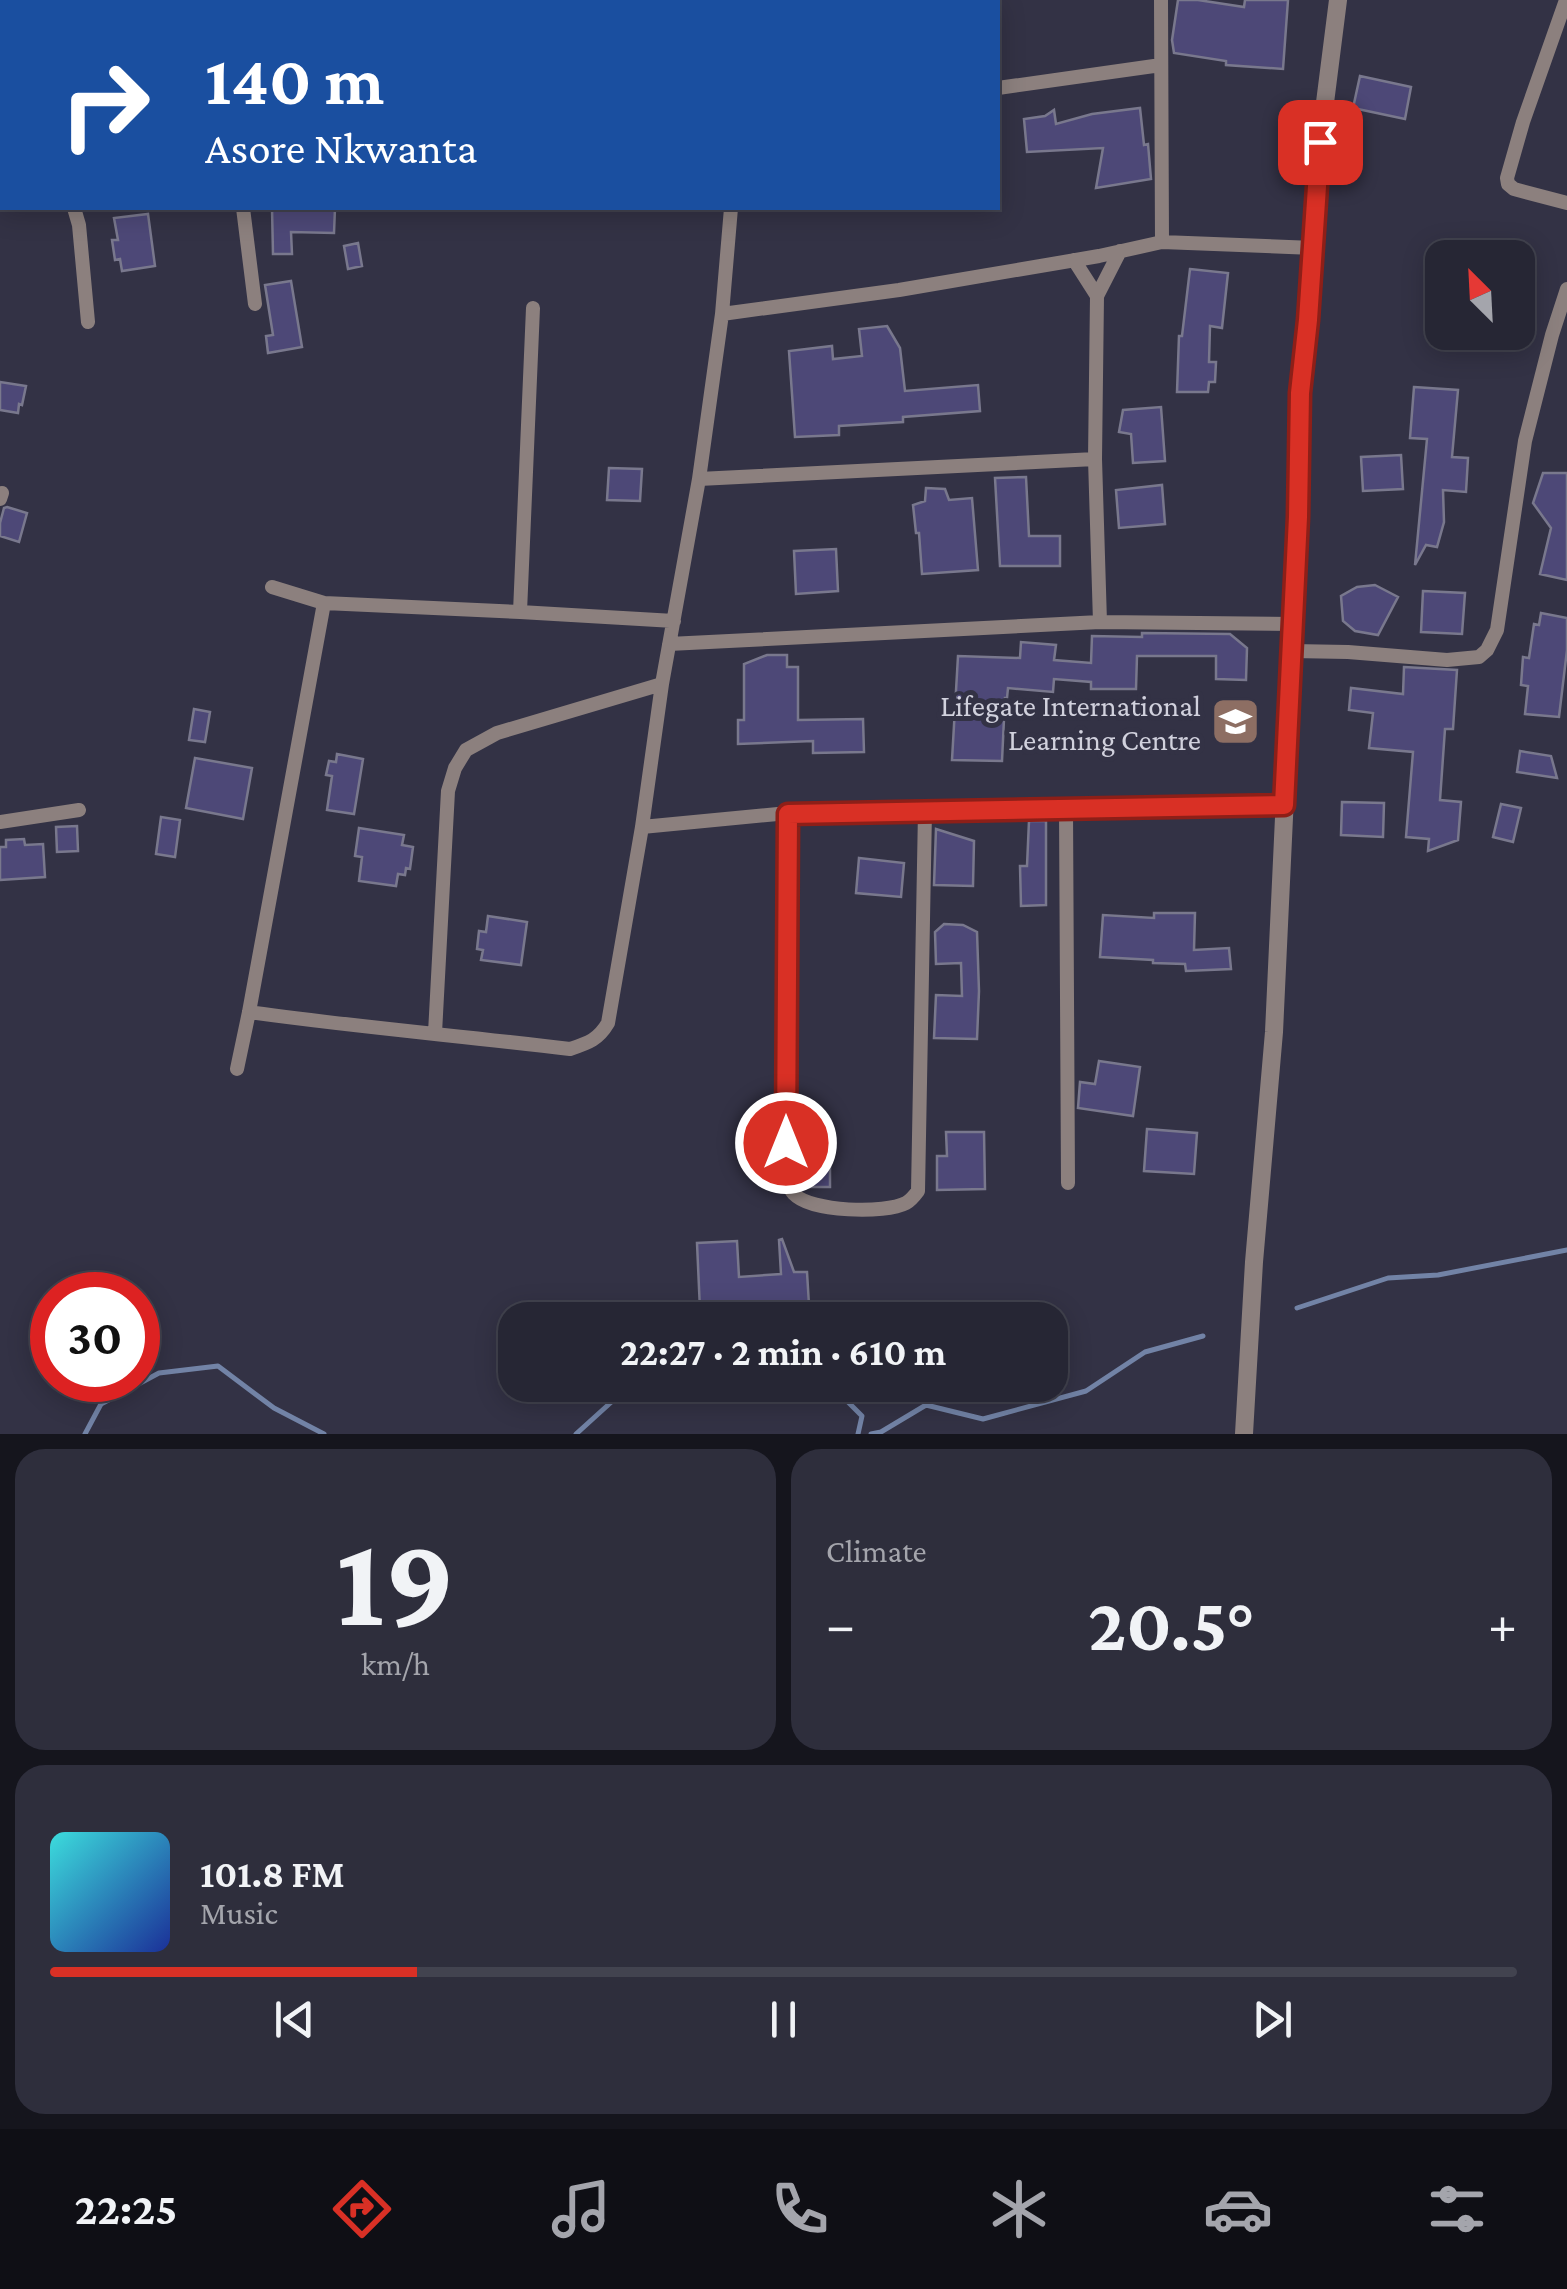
<!DOCTYPE html>
<meta charset="utf-8">
<style>
:root{--surface:#262634;--page:#2e2e3c;--text:#f1f3f6;--muted:#a4a5ac;--line:#42434f;--accent:#d93025}
body{margin:0;font-family:"Crimson Pro",serif;background:var(--page);color:var(--text);height:100vh;display:flex;flex-direction:column;font-size:38px;white-space:nowrap}
*{box-sizing:border-box;margin:0}
p{font-size:32px;color:var(--muted)}
.icon{flex:none;width:55px;height:55px;fill:none;stroke:currentColor;stroke-width:2;stroke-linecap:round;stroke-linejoin:round}
.map{position:relative;height:1434px;overflow:hidden}
.sheet{display:flex;flex-direction:column;gap:15px;padding:15px;background:#15151d;flex:1}
.sheet>*{flex:none}
.hud{position:absolute;left:0px;top:0px;width:1000px;height:210px;box-shadow:0 5px 25px #0003,0 0 0 2px var(--line);background:#1a4fa0;color:#fff;overflow:hidden}
.needle{width:65px;rotate:336deg}
.fabs{position:absolute;left:1425px;top:240px;display:grid;gap:20px}
.fabs a{display:grid;place-items:center;width:110px;height:110px;border-radius:20px;background:var(--surface);box-shadow:0 5px 25px #0003,0 0 0 2px var(--line);font-size:50px}
.speed{position:absolute;left:30px;top:1272px;display:flex;gap:20px;font-size:50px;font-weight:700;text-align:center}
.speed>*{display:grid;place-content:center;width:130px;height:130px;border-radius:50%;background:var(--surface);box-shadow:0 5px 25px #0003,0 0 0 2px var(--line);line-height:1}
.speed .limit{border:15px solid #d22;background:#fff;color:#111}
.pin{position:absolute;display:grid;place-items:center;width:85px;height:85px;color:#fff;margin:-42px;border-radius:20px;box-shadow:0 5px 15px #0006}
.me{position:absolute;width:110px;margin:-55px;rotate:0deg;stroke-linejoin:round;filter:drop-shadow(0 0 8px #0008)}
.turn{display:flex;align-items:center;gap:35px;height:210px;padding:0 40px;font-size:45px}
.turn .icon{width:130px;height:130px;stroke-width:2.5}
.turn b{display:block;font-size:70px;line-height:85px}
.big{font-size:75px;font-weight:700;line-height:1.1}
.sheet .widget{flex:1;display:flex;flex-direction:column;justify-content:center;gap:15px;min-width:0;padding:0 35px;border-radius:30px;background:var(--page)}
.sheet .dial{align-items:center;gap:0}
.dial b{font-size:130px;line-height:1}
.song{display:flex;align-items:center;gap:30px}
.cover{width:120px;height:120px;border-radius:15px;background:linear-gradient(135deg,hsl(180 70% 55%),hsl(230 70% 35%))}
.played{height:10px;border-radius:5px;background:linear-gradient(90deg,var(--accent) 25%,var(--line) 25%)}
.keys{display:flex;justify-content:space-around;direction:ltr}
.heat{display:flex;justify-content:space-between;align-items:center;font-size:55px;direction:ltr}
.sheet .tiles{flex:1;display:grid;gap:15px;grid-template-columns:1fr 1fr}
.widget:last-child{grid-column:span 2}
.trip{position:absolute;left:498px;top:1302px;width:570px;height:100px;border-radius:30px;background:var(--surface);box-shadow:0 5px 25px #0003,0 0 0 2px var(--line);font-weight:700;line-height:100px;text-align:center}
.dock{display:flex;height:160px;justify-content:space-around;align-items:center;background:#0f0f15;color:var(--muted)}
.dock .icon{width:70px;height:70px}
.dock .selected{color:var(--accent)}
.dock b{font-size:45px;color:var(--text)}
.map>svg:first-child{display:block}
</style>
<div class="map">
<svg width="1567" height="1434" viewBox="0 0 1567 1434">
<rect width="100%" height="100%" fill="#333245"/>
<g fill="none" stroke-linecap="round" stroke-linejoin="round">
<path stroke="#7283a6" stroke-width="5" d="M1297,1308L1388,1278L1438,1275L1567,1250
M831,1385L862,1416L858,1434
M85,1434L101,1404L159,1373L218,1366L274,1408L324,1434
M576,1434L618,1396L692,1387L754,1399L768,1385
M871,1434L881,1432L926,1405L983,1419L1086,1391L1145,1352L1203,1336"/>
</g>
<path fill="#4d4877" stroke="#79788d" stroke-width="2.5" d="M1178,0H1198L1244,7L1245,0H1288L1283,69L1226,65V61L1174,53L1172,40Z
M1360,76L1411,87L1405,119L1353,108Z
M1140,108L1144,145L1148,144L1151,179L1096,188L1103,148L1027,152L1024,119L1045,116L1054,110L1056,124L1092,114Z
M272,208H335L334,233L291,232L292,254H273Z
M148,214L155,266L122,271L120,259L115,260L112,240H118L114,218Z
M358,243L362,266L348,269L344,246Z
M1190,269L1228,273L1222,328L1210,326L1209,362H1216L1215,382H1209L1208,392H1177L1179,336H1182Z
M291,281L302,347L268,353L266,336L273,335L265,285Z
M887,326L900,348L905,391L978,385L980,411L903,417V422L839,426V435L795,437L789,351L832,346L833,359L862,356L859,329Z
M0,382L26,386L22,405L19,404L18,413L0,410Z
M1414,387L1458,390L1452,457L1468,458L1466,492L1443,490L1444,522L1437,547L1426,545L1415,565L1427,439L1410,438Z
M1161,407L1165,461L1133,463L1131,434L1119,432L1123,410Z
M1401,455L1403,489L1363,491L1361,457Z
M609,468L642,469L640,501L607,500Z
M1543,473H1567V580L1540,574L1551,528L1533,503Z
M1026,477L1029,536H1060V566H1000L995,478Z
M1162,485L1165,524L1119,528L1116,490Z
M926,488L945,489L949,500L972,498L978,570L922,574L919,533H916L913,505L925,501Z
M7,507L27,513L19,542L0,536V523L4,508Z
M836,549L838,591L796,594L794,551Z
M1375,585L1398,597L1378,635L1355,631L1343,621L1341,596L1357,587Z
M1423,591L1465,593L1462,634L1421,632Z
M1541,613L1567,618V650L1559,717L1525,714L1528,686L1521,685L1523,657L1529,658L1534,624L1539,625Z
M1142,633L1230,634L1247,648L1246,680L1216,679V656H1137L1136,689H1091V682L1054,679L1053,692L1008,688L1007,698H1005L1002,761L952,760L958,656L1020,658L1021,642L1056,645L1054,660L1091,663L1092,636L1142,637Z
M767,655H787V667H798V720L863,719L864,752L813,753V741L738,744V720H744V664Z
M1404,667L1457,670L1453,729H1445L1440,800L1461,802L1458,840L1428,851L1429,839L1406,837L1413,752L1369,748L1373,713L1349,710L1351,688L1403,694Z
M194,709L210,712L205,742L189,740Z
M1520,751L1551,756L1557,778L1517,772Z
M337,754L363,759L354,814L327,810L332,776L326,775L329,761L336,762Z
M195,758L252,768L243,819L186,808Z
M1342,802L1384,803L1383,837L1341,835Z
M1501,804L1521,808L1513,842L1493,837Z
M161,817L180,820L175,857L156,854Z
M1029,821H1046V905L1021,906L1020,866H1027Z
M77,826L78,851L57,852L56,827Z
M359,828L404,835L402,845L413,847L410,869L406,868L405,875L398,874L396,886L359,881L362,857L355,856Z
M936,829L974,841L973,886L934,885Z
M24,839L25,845L43,844L45,877L0,880V847H6V840Z
M859,858L904,863L901,897L856,893Z
M1154,913H1195L1194,950L1229,948L1231,969L1186,971L1185,964L1153,963V960L1100,957L1103,915L1154,918Z
M488,916L527,922L521,965L481,960L483,950L477,949L479,931L486,932Z
M944,924L963,925L977,932L979,991L977,1039L934,1038L936,995L962,996L961,963L936,964L935,932Z
M1099,1061L1140,1067L1133,1116L1078,1108L1080,1082L1095,1084Z
M1147,1129L1197,1133L1194,1174L1144,1171Z
M946,1132H984L985,1189L937,1190V1156H947Z
M807,1140L830,1141V1187H806Z
M782,1239L794,1272H807L809,1305L700,1310L697,1243L737,1241L739,1277L781,1274L779,1240Z"/>
<g fill="none" stroke-linecap="round" stroke-linejoin="round">
<path stroke="#8c807e" stroke-width="14" d="M726,0L727,2
M1161,0L1162,242
M1566,0L1523,122L1507,178L1508,184L1514,189L1567,203
M998,88L1161,65
M0,149L2,157
M74,208L79,225L88,322
M243,208L255,304
M1074,260L1097,296
M722,314L899,290L1099,256L1162,242L1314,248
M699,479L1095,459
M0,499L2,493
M272,587L324,603L520,612L674,621
M520,612L533,308
M1100,622L1095,459L1097,296L1120,251
M669,644L1100,622L1293,624
M1292,651L1348,652L1447,660L1479,657L1487,650L1497,630L1525,441L1552,335L1567,289
M1066,809L1068,1183
M788,813L786,1180C788,1185 790,1190 794,1194C811,1212 885,1214 906,1203C910,1201 915,1195 918,1191L925,811
M0,822L79,810
M642,827L788,813L1284,805
M249,1012C356,1027 463,1036 570,1049C588,1043 598,1040 608,1023L642,827L662,684L699,479L722,314L731,208
M435,1033L448,791L455,768L466,750L497,733L662,684
M237,1069L249,1012L324,603"/>
<path stroke="#8c807e" stroke-width="18" d="M1244,1434L1254,1262L1274,1032L1298,517L1300,393L1308,319L1320,142L1338,0"/>
</g>
<g fill="none" stroke-linecap="round" stroke-linejoin="round">
<defs>
<path id="route" d="M786,1143L788,814L1284,805L1298,517L1300,393L1308,320L1320,142"/>
</defs>
<use href="#route" stroke="#8d1f18" stroke-width="25"/>
<use href="#route" stroke="#d93025" stroke-width="18"/>
</g>
<defs>
<symbol id="school-square" viewBox="-11 -11 22 22"><rect x="-9" y="-9" width="18" height="18" rx="4" fill="#8d6e63" stroke="#333245"/><path d="M0-5L7-2L0 1L-7-2ZM-4 1L0 2.5L4 1V4Q0 6-4 4Z" fill="#fff"/></symbol>
</defs>
<g fill-rule="evenodd">
<use href="#school-square" x="1208" y="694" width="55" height="55"/>
</g>
<g text-anchor="middle" dominant-baseline="central" stroke-width="10" stroke-linejoin="round" paint-order="stroke">
<g font-size="30" fill="#d1d1dd" stroke="#333245" text-anchor="end">
<text x="1201" y="705">Lifegate International<tspan x="1201" dy="34">Learning Centre</tspan></text>
</g>
</g>
</svg>
<div class="fabs">
<a><svg class="needle" viewBox="-14 -14 28 28"><path d="M0-13l5 13h-10z" fill="#e53935"/><path d="M0 13l5-13h-10z" fill="#a4a5ac"/></svg></a>
</div>
<div class="speed"><div class="limit">30</div></div>
<div class="pin" style="left:1320px;top:142px;background:#d93025"><svg class="icon" aria-label="arrive" viewBox="0 0 24 24"><path d="M6 21V4h12l-3 4 3 4H6"/></svg></div>
<svg class="me" style="left:786px;top:1143px" viewBox="-20 -20 40 40"><circle r="17" fill="#d93025" stroke="#fff" stroke-width="3"/><path d="M0-11L8 9 0 5-8 9z" fill="#fff"/></svg>
<div class="trip">22:27 · 2 min · 610 m</div>
<div class="hud">
<div class="turn"><svg class="icon" aria-label="right" viewBox="0 0 24 24"><path d="M7 20v-9h11M14 6l5 5-5 5"/></svg><div><b>140 m</b>Asore Nkwanta</div></div>
</div>
</div>
<section class="sheet">
<div class="tiles">
<div class="widget dial"><b>19</b><p>km/h</p></div>
<div class="widget"><p>Climate</p>
<div class="heat"><a>−</a><b class="big">20.5°</b><a>+</a></div>
</div>
<div class="widget">
<div class="song"><i class="cover"></i><div><b>101.8 FM</b><p>Music</p></div></div>
<div class="played"></div>
<div class="keys"><svg class="icon" aria-label="previous" viewBox="0 0 24 24"><path d="M18 5L8 12l10 7zM5 5v14"/></svg><svg class="icon" aria-label="pause" viewBox="0 0 24 24"><path d="M8 5v14M16 5v14"/></svg><svg class="icon" aria-label="next" viewBox="0 0 24 24"><path d="M6 5l10 7-10 7zM19 5v14"/></svg></div>
</div>
</div>
</section>
<nav class="dock">
<b>22:25</b>
<svg class="icon selected" aria-label="directions" viewBox="0 0 24 24"><path d="M12 3l9 9-9 9-9-9zM9 14v-3h6M13 9l2 2-2 2"/></svg>
<svg class="icon" aria-label="music" viewBox="0 0 24 24"><path d="M9 18V5l10-2v13"/><circle cx="6" cy="18" r="3"/><circle cx="16" cy="16" r="3"/></svg>
<svg class="icon" aria-label="phone" viewBox="0 0 24 24"><path d="M5 4h4l2 5-3 2q2 4 5 5l2-3 5 2v4C11 20 4 13 5 4z"/></svg>
<svg class="icon" aria-label="climate" viewBox="0 0 24 24"><path d="M12 3v18M4 7l16 10M4 17L20 7"/></svg>
<svg class="icon" aria-label="car" viewBox="0 0 24 24"><path d="M5 17H2v-5l4-1 3-4h7l3 4 3 1v5h-3M9 17h6M6 11h13"/><circle cx="7" cy="17" r="2"/><circle cx="17" cy="17" r="2"/></svg>
<svg class="icon" aria-label="filters" viewBox="0 0 24 24"><path d="M4 7h16M4 17h16"/><circle cx="9" cy="7" r="2"/><circle cx="15" cy="17" r="2"/></svg>
</nav>
